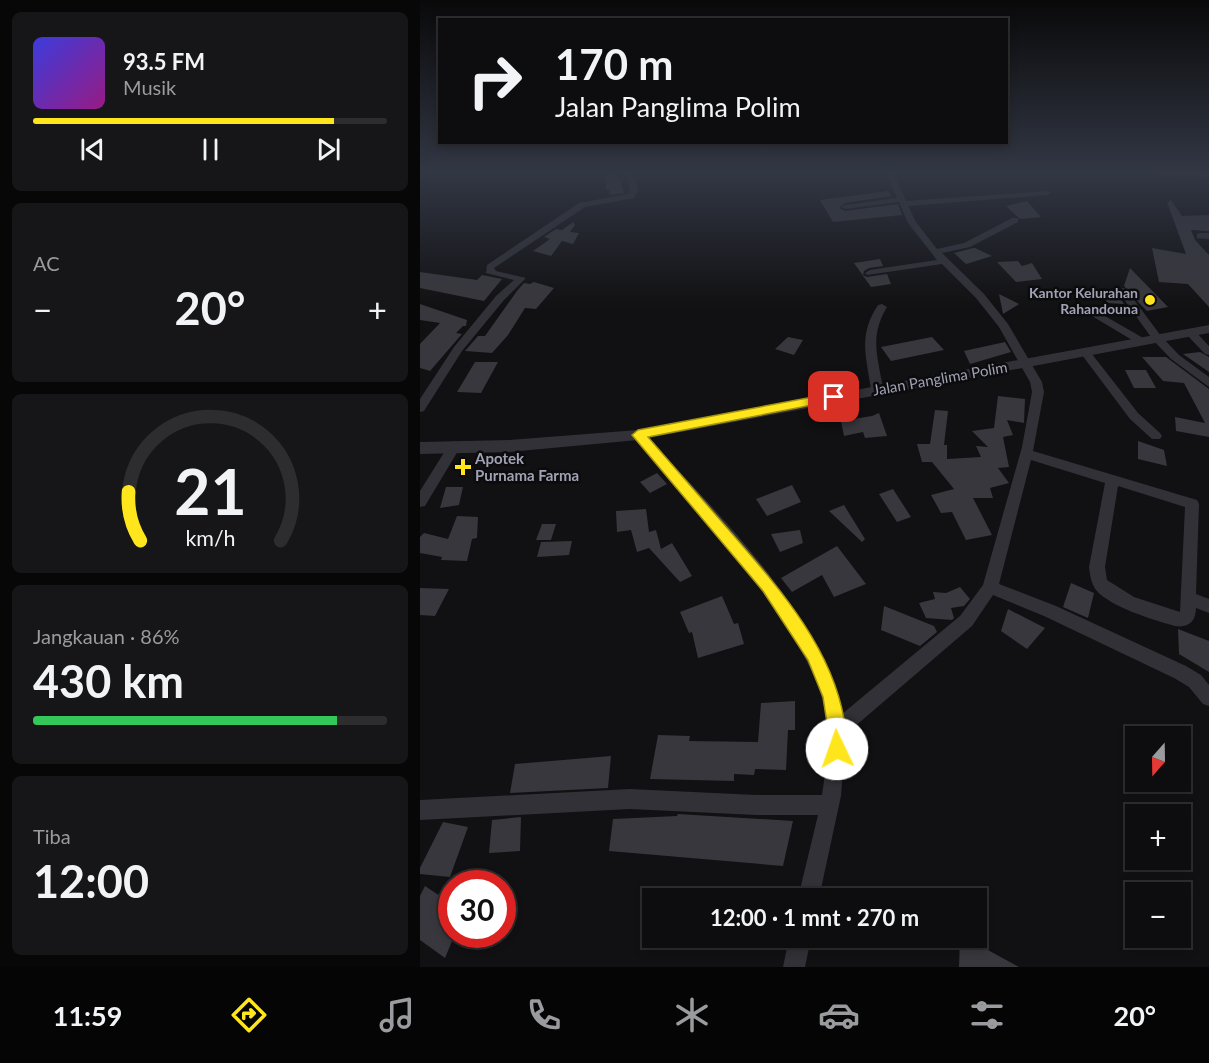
<!DOCTYPE html>
<html lang="id">
<meta charset="utf-8">
<style>
:root{--surface:#0d0c0e;--page:#161517;--text:#f1f3f6;--muted:#9a9b9e;--line:#2d2c2e;--accent:#ffe51b}
body{margin:0;font-family:Lato,sans-serif;background:var(--page);color:var(--text);height:100vh;display:flex;flex-direction:column;font-size:22px;white-space:nowrap}
*{box-sizing:border-box;margin:0}
p{font-size:20px;color:var(--muted)}
.icon{flex:none;width:33px;height:33px;fill:none;stroke:currentColor;stroke-width:2;stroke-linecap:round;stroke-linejoin:round}
.map{position:relative;flex:1;overflow:hidden}
.drawer{display:flex;flex-direction:column;gap:12px;padding:12px;background:#070708;width:420px}
.drawer>*{flex:none}
.top-card{position:absolute;left:18px;top:18px;width:570px;height:126px;border-radius:0px;box-shadow:0 3px 9px #0003,0 0 0 2px var(--line);background:#0d0c0e;color:var(--text);overflow:hidden}
.needle{width:39px;rotate:200deg}
.tools{position:absolute;left:705px;top:726px;display:grid;gap:12px}
.tools a{display:grid;place-items:center;width:66px;height:66px;border-radius:0px;background:var(--surface);box-shadow:0 3px 9px #0003,0 0 0 2px var(--line);font-size:30px}
.speed{position:absolute;left:18px;top:870px;display:flex;gap:12px;font-size:30px;font-weight:700;text-align:center}
.speed>*{display:grid;place-content:center;width:78px;height:78px;border-radius:50%;background:var(--surface);box-shadow:0 3px 9px #0003,0 0 0 2px var(--line);line-height:1}
.speed .limit{border:9px solid #d22;background:#fff;color:#111}
.pin{position:absolute;display:grid;place-items:center;width:51px;height:51px;color:#fff;margin:-26px;border-radius:12px;box-shadow:0 3px 9px #0006}
.me{position:absolute;width:66px;margin:-33px;rotate:357deg;stroke-linejoin:round;filter:drop-shadow(0 0 4px #0008)}
.turn{display:flex;align-items:center;gap:21px;height:126px;padding:0 18px;font-size:27px}
.turn .icon{width:78px;height:78px;stroke-width:2.5}
.turn b{display:block;font-size:42px;line-height:51px}
.big{font-size:45px;font-weight:700;line-height:1.1}
.drawer .tile{flex:1;display:flex;flex-direction:column;justify-content:center;gap:9px;min-width:0;padding:0 21px;border-radius:9px;background:var(--page)}
.drawer .dial{align-items:center;gap:0}
.dial svg{height:156px;overflow:visible;fill:none;stroke:var(--line);stroke-width:7;stroke-linecap:round;text-anchor:middle}
.dial text{fill:var(--text);stroke:none}
.song{display:flex;align-items:center;gap:18px}
.cover{width:72px;height:72px;border-radius:9px;background:linear-gradient(135deg,hsl(240 70% 55%),hsl(310 70% 35%))}
.played{height:6px;border-radius:3px;background:linear-gradient(90deg,var(--accent) 85%,var(--line) 85%)}
.keys{display:flex;justify-content:space-around;direction:ltr}
.heat{display:flex;justify-content:space-between;align-items:center;font-size:33px;direction:ltr}
.charge{height:9px;border-radius:4px;background:linear-gradient(90deg,#34c759 86%,var(--line) 0)}
.trip{position:absolute;left:222px;top:888px;width:345px;height:60px;border-radius:0px;background:var(--surface);box-shadow:0 3px 9px #0003,0 0 0 2px var(--line);font-weight:700;line-height:60px;text-align:center}
.tab-bar{display:flex;height:96px;justify-content:space-around;align-items:center;background:#050506;color:var(--muted)}
.tab-bar .icon{width:42px;height:42px}
.tab-bar .selected{color:var(--accent)}
.tab-bar b{font-size:27px;color:var(--text)}
main{display:flex;flex:1;min-height:0}
.map>svg:first-child{display:block}
</style>
<main>
<section class="drawer">
<div class="tile">
<div class="song"><i class="cover"></i><div><b>93.5 FM</b><p>Musik</p></div></div>
<div class="played"></div>
<div class="keys"><svg class="icon" aria-label="previous" viewBox="0 0 24 24"><path d="M18 5L8 12l10 7zM5 5v14"/></svg><svg class="icon" aria-label="pause" viewBox="0 0 24 24"><path d="M8 5v14M16 5v14"/></svg><svg class="icon" aria-label="next" viewBox="0 0 24 24"><path d="M6 5l10 7-10 7zM19 5v14"/></svg></div>
</div>
<div class="tile"><p>AC</p>
<div class="heat"><a>−</a><b class="big">20°</b><a>+</a></div>
</div>
<div class="tile dial"><svg viewBox="0 0 100 80">
<path d="M14 69A42 42 0 1 1 86 69"/>
<path d="M14 69A42 42 0 0 1 8 44" stroke="#ffe51b"/>
<text x="50" y="56" font-size="32" font-weight="700">21</text>
<text x="50" y="72" font-size="11">km/h</text>
</svg></div>
<div class="tile"><p>Jangkauan · 86%</p><b class="big">430 km</b><div class="charge"></div></div>
<div class="tile"><p>Tiba</p><b class="big">12:00</b></div>
</section>
<div class="map">
<svg width="789" height="967" viewBox="0 0 789 967">
<rect width="100%" height="100%" fill="#111012"/>
<path fill="#38373d" d="M186,172H197L204,193L190,195L189,190H186Z
M468,191L472,196L425,203L419,208L425,211L478,204L482,215L413,222L400,200Z
M751,200L762,216L789,215V231L771,230L775,240L789,255V307L768,284L739,282L732,248L766,254L747,202Z
M607,201L621,217L600,219L586,206Z
M153,222L155,225L150,232L159,233L153,244L142,241L131,256L113,251L130,239L124,237L136,229L142,230Z
M553,248H555L572,256L546,264L534,253Z
M460,259L463,266L449,268L444,271L443,275L447,277L467,274L471,284L451,287L434,263Z
M598,261L602,266L612,263L622,279L596,282L577,262Z
M710,268L748,307L727,311L720,304L704,286Z
M0,272L57,280L62,275L82,279L64,301L0,288Z
M114,282L134,288L116,309L105,308L88,335L72,353L45,351L58,336H65L97,291L104,283L110,284Z
M676,289H697L696,292L704,304L688,303Z
M579,294L599,304L583,314Z
M0,304L47,320L46,326H43L36,333L42,334L10,371L0,368V344L20,323L0,320Z
M368,337L383,340L374,355L355,349Z
M512,337L524,350L471,361L461,347Z
M585,342L591,352L550,364L544,351Z
M780,352L789,357V372L763,354Z
M722,357H746L789,389V437L756,431L755,417L785,423L764,383L743,381Z
M55,362H78L61,393L37,392Z
M705,370H726L736,388H714Z
M578,396L605,399L604,423L587,420L593,435L583,437L589,467L578,468L589,483L570,488L573,498H553L572,535L546,540L532,512L521,513L511,495L534,489L512,462H502L497,444H510L515,410L528,411L524,445H527V459L561,457L556,446L568,447L552,431L574,428Z
M459,413L467,436L445,438L443,432L424,436L421,421L452,416Z
M718,441L744,450L747,466L718,459Z
M237,473L247,484L230,493L220,482Z
M372,485L381,502L347,516L336,499Z
M26,487H43L39,505L20,508Z
M473,489L491,517L477,522L459,494Z
M424,505L445,539L442,542L409,511Z
M226,509L229,532L236,530L241,549L252,543L272,576L260,582L229,548L217,552L211,530L197,532L196,511Z
M37,516L58,517L57,538L52,539L47,561L21,560L22,557L0,553V537L4,533L28,539Z
M122,524H136L131,540H116Z
M380,530L383,543L360,552L351,534Z
M152,541L149,555L117,557L121,542Z
M417,546L446,584L414,597L402,575L372,592L361,578Z
M651,583L674,593L668,618L643,607Z
M540,587L550,599L544,606L531,608L534,618L532,620L506,618L499,603L515,599L513,592L526,593Z
M0,588L29,589L15,616L0,615Z
M302,596L314,624L318,623L324,644L278,658L272,632L269,633L260,612Z
M464,606L514,626L517,632L500,646L461,630Z
M588,609L625,628L607,649L581,631Z
M758,629L789,641V672L759,654Z
M375,701V730H368L366,770L335,769L334,775L314,774V781L230,779L238,735L270,736L269,741L338,742L341,703Z
M191,756L188,788L90,793L95,764Z
M258,814L373,821L363,866L189,851L193,819L257,816Z
M101,817L100,851L69,853L72,820Z
M23,822L48,827L30,877L0,874V868Z
M5,886L32,904V934H35L25,958L0,940V896Z
M540,938H546L599,967H539Z"/>
<g fill="none" stroke-linecap="round" stroke-linejoin="round">
<path fill="#313137" fill-rule="evenodd" d="M206,172H214L218,191L214,198L165,207L74,268L76,271L106,278L84,300L42,351L4,411L0,412V399L34,347L76,296L94,280L66,273L67,265L159,203L208,194L210,191Z
M465,172H473L486,201L627,191L631,193L627,195L488,206L496,222L517,249L544,243L592,218H598V222L550,247L522,253L564,294L588,324L622,382L624,392L613,451L777,500L779,504L776,594L789,599V613L776,608C776,622 768,628 755,626C734,620 690,607 676,590C671,583 670,575 669,567L685,483L611,460L579,584L636,606L766,666L781,675L789,685V706L783,704L769,687L754,678L624,616L573,595L552,626L426,734L421,796L399,898H378L398,815H336L210,809L0,820V800L210,789L336,795H402C407,762 411,728 401,695C390,661 369,629 348,600C308,542 260,491 214,438L212,435L214,432H222C289,504 404,616 422,714L540,616L563,585L602,447L612,392L610,382L579,327L556,298L522,264L447,275L445,273L450,270L517,260L488,223L479,202L425,209L421,207L425,205L477,198ZM698,486L765,507L760,612L714,597L687,580L685,567Z
M713,172L789,174V178L717,174Z
M780,233H789V239L777,238V234Z
M703,288L706,289L741,336L759,355L789,377V387L751,359L733,340L698,291Z
M462,304L467,307C449,337 458,357 463,389L457,393L451,389C446,356 438,335 458,305Z
M671,308L725,339L726,341L725,343H717L667,313V309Z
M771,330L775,331L789,346V355L785,354L767,335V331Z
M664,348L668,349L718,413L740,433L742,436L740,439H732L710,419L659,351Z
M35,441L41,446L5,506L0,507V491L30,443Z
M369,938H391L385,967H363Z"/>
<path fill="#313137" fill-rule="evenodd" d="M789,325V333L218,440L89,452L0,454V442L89,440L218,430Z"/>
</g>
<linearGradient id="sky" x2="0" y2="1"><stop stop-color="#09090a"/><stop offset="0.56" stop-color="#323744"/><stop offset="1" stop-color="#323744" stop-opacity="0"/></linearGradient>
<rect width="789" height="308" fill="url(#sky)"/>
<path fill="#ffe51b" stroke="#a69512" stroke-width="1.5" d="M414,393L418,394V400L228,437C255,468 282,499 309,530C357,586 411,645 424,719C426,731 428,744 423,755L417,758L410,755L407,749L408,730L403,697L388,660L343,591L212,435L218,430Z"/>
<g fill="#ffe51b" stroke="#0c0b0d" stroke-width="2">
<circle cx="730" cy="300" r="6"/>
<path d="M40 458h6v6h6v6h-6v6h-6v-6h-6v-6h6z"/>
</g>
<g text-anchor="middle" dominant-baseline="central" stroke-width="5" stroke-linejoin="round" paint-order="stroke">
<g font-size="14" font-weight="bold" fill="#a0a2b4" stroke="#0c0b0d" text-anchor="end">
<text x="718" y="292">Kantor Kelurahan<tspan x="718" dy="16">Rahandouna</tspan></text>
</g>
<g font-size="15" fill="#a0a2b4" stroke="#0c0b0d">
<text transform="translate(520 378) rotate(-10)">Jalan Panglima Polim</text>
</g>
<g font-size="15" font-weight="bold" fill="#a0a2b4" stroke="#0c0b0d" text-anchor="start">
<text x="55" y="458">Apotek<tspan x="55" dy="17">Purnama Farma</tspan></text>
</g>
</g>
</svg>
<div class="tools">
<a><svg class="needle" viewBox="-14 -14 28 28"><path d="M0-13l5 13h-10z" fill="#e53935"/><path d="M0 13l5-13h-10z" fill="#9a9b9e"/></svg></a>
<a>+</a>
<a>−</a>
</div>
<div class="speed"><div class="limit">30</div></div>
<div class="pin" style="left:414px;top:397px;background:#d93025"><svg class="icon" aria-label="arrive" viewBox="0 0 24 24"><path d="M6 21V4h12l-3 4 3 4H6"/></svg></div>
<svg class="me" style="left:417px;top:749px" viewBox="-20 -20 40 40"><circle r="19" fill="#fff"/><path d="M0-13L10 11 0 6-10 11z" fill="#ffe51b"/></svg>
<div class="trip">12:00 · 1 mnt · 270 m</div>
<div class="top-card">
<div class="turn"><svg class="icon" aria-label="right" viewBox="0 0 24 24"><path d="M7 20v-9h11M14 6l5 5-5 5"/></svg><div><b>170 m</b>Jalan Panglima Polim</div></div>
</div>
</div>
</main>
<nav class="tab-bar">
<b>11:59</b>
<svg class="icon selected" aria-label="directions" viewBox="0 0 24 24"><path d="M12 3l9 9-9 9-9-9zM9 14v-3h6M13 9l2 2-2 2"/></svg>
<svg class="icon" aria-label="music" viewBox="0 0 24 24"><path d="M9 18V5l10-2v13"/><circle cx="6" cy="18" r="3"/><circle cx="16" cy="16" r="3"/></svg>
<svg class="icon" aria-label="phone" viewBox="0 0 24 24"><path d="M5 4h4l2 5-3 2q2 4 5 5l2-3 5 2v4C11 20 4 13 5 4z"/></svg>
<svg class="icon" aria-label="climate" viewBox="0 0 24 24"><path d="M12 3v18M4 7l16 10M4 17L20 7"/></svg>
<svg class="icon" aria-label="car" viewBox="0 0 24 24"><path d="M5 17H2v-5l4-1 3-4h7l3 4 3 1v5h-3M9 17h6M6 11h13"/><circle cx="7" cy="17" r="2"/><circle cx="17" cy="17" r="2"/></svg>
<svg class="icon" aria-label="filters" viewBox="0 0 24 24"><path d="M4 7h16M4 17h16"/><circle cx="9" cy="7" r="2"/><circle cx="15" cy="17" r="2"/></svg>
<b>20°</b>
</nav>
